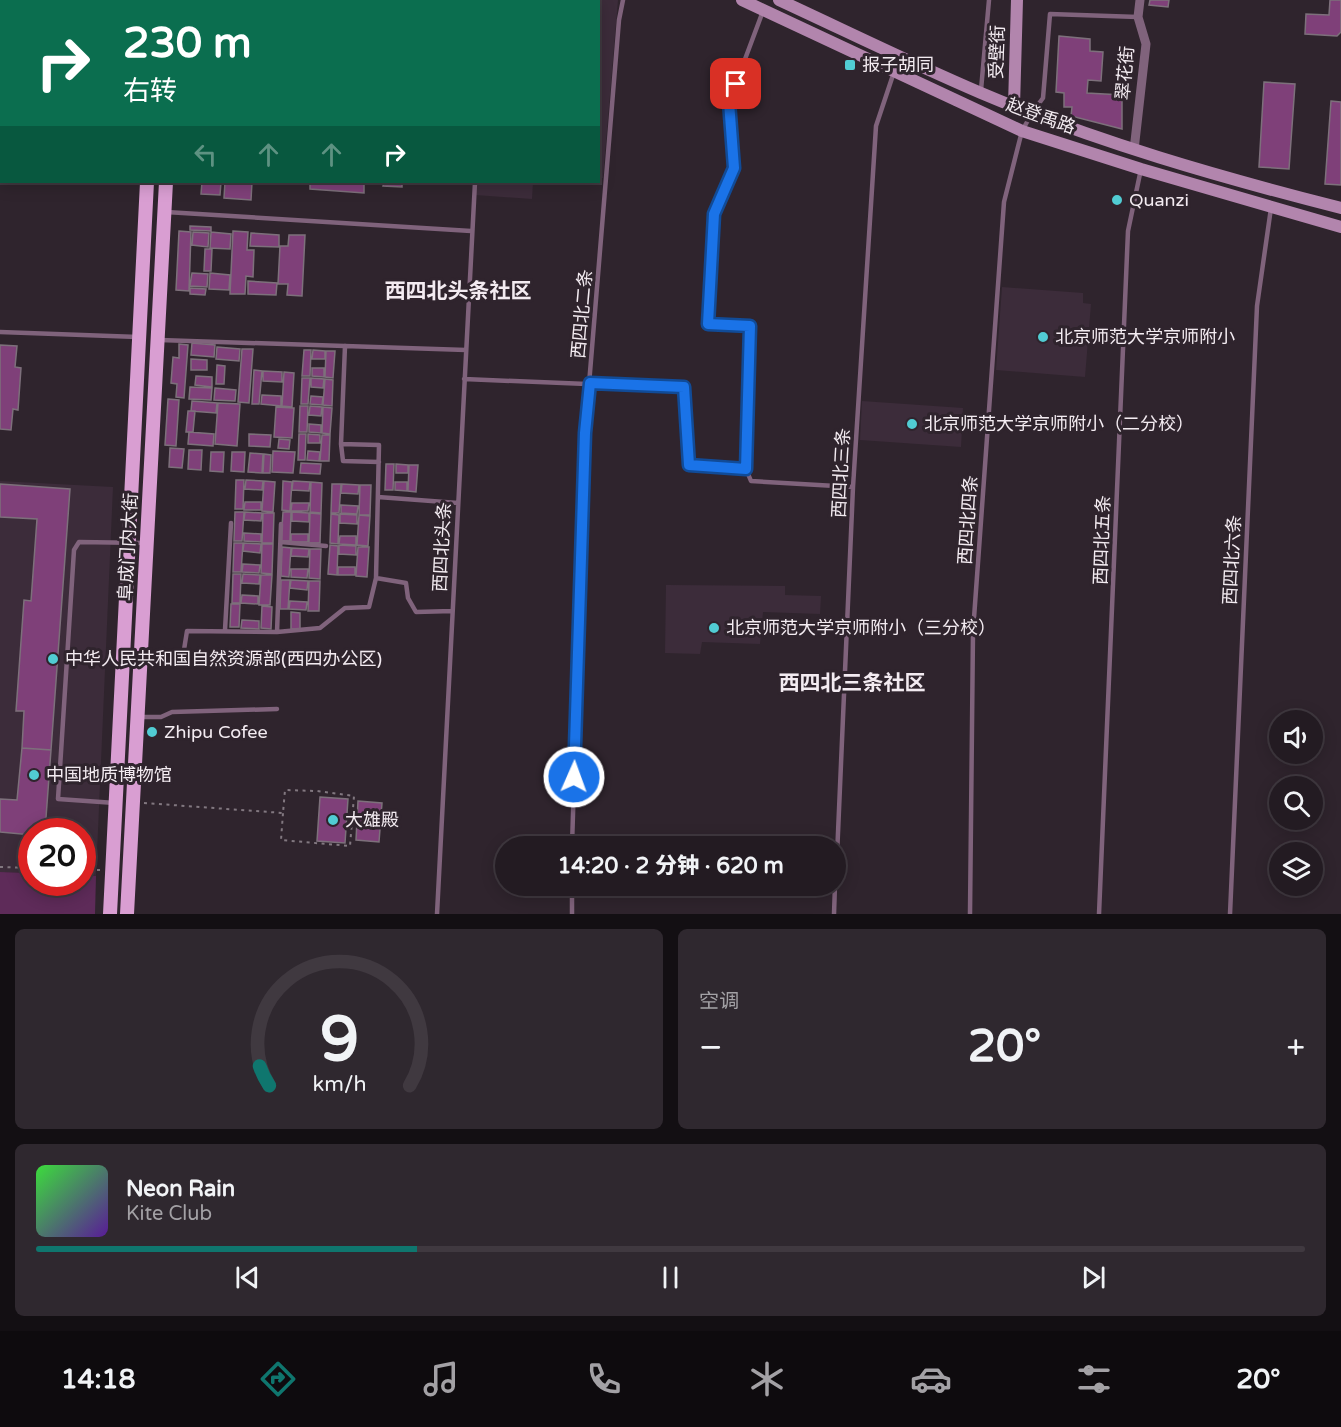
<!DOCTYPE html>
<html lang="zh">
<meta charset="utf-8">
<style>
:root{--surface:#231b22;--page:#2f282f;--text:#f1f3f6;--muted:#a3a1a5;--line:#403940;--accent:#0f766e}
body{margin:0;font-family:"Varela Round","Noto Sans SC",sans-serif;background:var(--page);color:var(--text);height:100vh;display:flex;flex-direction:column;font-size:22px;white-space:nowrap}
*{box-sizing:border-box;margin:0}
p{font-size:20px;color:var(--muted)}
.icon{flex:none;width:33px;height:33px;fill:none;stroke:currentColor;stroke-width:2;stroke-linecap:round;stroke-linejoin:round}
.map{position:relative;height:914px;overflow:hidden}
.panel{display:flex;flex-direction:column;gap:15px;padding:15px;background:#130f13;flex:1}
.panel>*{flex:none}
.banner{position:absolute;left:0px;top:0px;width:600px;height:183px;box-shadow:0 3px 15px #0003,0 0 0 2px var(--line);background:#0b6e4f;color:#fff;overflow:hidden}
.buttons{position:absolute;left:1269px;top:710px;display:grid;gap:12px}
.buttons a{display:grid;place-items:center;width:54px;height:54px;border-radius:50%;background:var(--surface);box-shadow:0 3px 15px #0003,0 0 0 2px var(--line);font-size:30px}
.speed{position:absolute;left:18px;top:818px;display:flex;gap:12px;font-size:30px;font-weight:700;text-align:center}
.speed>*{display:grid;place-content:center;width:78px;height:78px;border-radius:50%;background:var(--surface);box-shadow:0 3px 15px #0003,0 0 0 2px var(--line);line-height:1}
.speed .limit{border:9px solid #d22;background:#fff;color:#111}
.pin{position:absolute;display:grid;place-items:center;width:51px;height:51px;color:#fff;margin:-26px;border-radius:12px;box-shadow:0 3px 9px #0006}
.me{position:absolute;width:66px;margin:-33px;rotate:2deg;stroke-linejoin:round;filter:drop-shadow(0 0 4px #0008)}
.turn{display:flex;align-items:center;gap:21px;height:126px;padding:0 24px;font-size:27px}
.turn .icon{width:78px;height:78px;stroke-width:2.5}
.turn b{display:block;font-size:42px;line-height:51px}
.lanes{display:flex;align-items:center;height:57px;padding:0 24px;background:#0003;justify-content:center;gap:30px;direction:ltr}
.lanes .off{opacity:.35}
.big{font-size:45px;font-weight:800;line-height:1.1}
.panel .tile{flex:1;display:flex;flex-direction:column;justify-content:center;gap:9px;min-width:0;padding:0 21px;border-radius:9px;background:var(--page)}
.panel .dial{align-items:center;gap:0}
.dial svg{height:156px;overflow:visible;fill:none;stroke:var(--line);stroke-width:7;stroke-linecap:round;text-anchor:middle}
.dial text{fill:var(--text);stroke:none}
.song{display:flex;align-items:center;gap:18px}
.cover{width:72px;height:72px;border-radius:9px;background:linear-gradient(135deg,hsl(120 70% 55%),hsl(270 70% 35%))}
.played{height:6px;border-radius:3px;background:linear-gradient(90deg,var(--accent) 30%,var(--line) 30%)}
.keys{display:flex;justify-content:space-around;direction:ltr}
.heat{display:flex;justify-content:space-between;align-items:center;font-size:33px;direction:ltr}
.panel .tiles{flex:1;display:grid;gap:15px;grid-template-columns:1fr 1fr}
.tile:last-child{grid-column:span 2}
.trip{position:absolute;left:495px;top:836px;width:351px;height:60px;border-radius:30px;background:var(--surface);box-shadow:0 3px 15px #0003,0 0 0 2px var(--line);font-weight:800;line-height:60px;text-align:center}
.menu{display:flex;height:96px;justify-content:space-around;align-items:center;background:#0e0b0e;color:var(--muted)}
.menu .icon{width:42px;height:42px}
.menu .current{color:var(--accent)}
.menu b{font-size:27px;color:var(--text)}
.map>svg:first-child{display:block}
</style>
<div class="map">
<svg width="1341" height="914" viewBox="0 0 1341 914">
<rect width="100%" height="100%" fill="#2f242d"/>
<path fill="#3c2c3a" d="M492,0H618L603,178H598V2L492,1Z
M476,182H533L532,199L475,195Z
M1002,287L1083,293V303L1091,304L1085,377L996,370Z
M862,401L963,408L961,447L860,440Z
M0,481L113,487L96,876L83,875L82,831H32L31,873L0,872Z
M666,585L785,586V595L821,596L820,614L763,612L760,644L702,642L700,654L665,653Z"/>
<path fill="#5e2b59" d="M0,872L31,873L32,882H82L83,875L96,876L95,914H0Z"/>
<path fill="#7f4079" stroke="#7d707b" stroke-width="1.5" d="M1150,0H1169L1168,7L1149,5Z
M1330,0H1341V32L1337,36L1305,34L1306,14L1329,15Z
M1059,36L1090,39V51L1103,52L1101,81L1088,80L1087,93L1122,95V129L1071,116L1072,107H1064V93L1056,92Z
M1264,82L1295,84L1289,169L1259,167Z
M1331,101L1341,102V185L1325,184Z
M202,182H221L220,195L201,194Z
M225,182H252L251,200L224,198Z
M310,182H364V193L310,189Z
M384,182H402V187L383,186Z
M190,226L211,227V231L190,230Z
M179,231L191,232L189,291L176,290Z
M233,231L248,232L247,250H254L253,277L246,276L245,294H230Z
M193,232L209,233L208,247L192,245Z
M211,232L231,234L230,249L210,248Z
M251,233L279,235V247L250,246Z
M289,235H305L302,296L287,295L288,284H278L280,246H288Z
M205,249H212L211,271H204Z
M192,273L208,274L207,287L190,286Z
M210,273L230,275L229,290L209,289Z
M248,281L277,283L276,295L248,294Z
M190,288L206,289L205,295L190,294Z
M192,343L215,345L214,357L191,355Z
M179,344L188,345L184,398L176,397L177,384L171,383L173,357L179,358Z
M0,345L17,346L15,367L21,368L18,410L13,409L11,430L0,429Z
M217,347L240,349L239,361L216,359Z
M242,349H253L249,403L238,402Z
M304,350H311L310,376H302Z
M313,350L325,351V359H312Z
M326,351H335L333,378L325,377Z
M191,359L207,360V370H191Z
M217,365L225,366L224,384H216Z
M312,368H324V377L312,376Z
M254,370L262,371L259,404H252Z
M263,371L282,372V382L263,381Z
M284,372L294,373L292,407L282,406Z
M196,376L212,377V387L195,385Z
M302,378H310L308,404H301Z
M311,378L324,379L323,388L311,387Z
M325,379L333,380L332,406L323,405Z
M190,387L212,388L211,400L189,399Z
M215,388L236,390L235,401L214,400Z
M262,395L281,396V406L261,404Z
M311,396L323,397L322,405L310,404Z
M168,399L179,400L176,446L165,445Z
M192,401L217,403L216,413L191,411Z
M218,403L240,404L237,446L215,444Z
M300,406H308L307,432H299Z
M310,406L322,407L321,416L309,415Z
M276,407L294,408L292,438L274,437Z
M323,407L332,408L330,434L322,433Z
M188,411H195L193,432H186Z
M309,424L321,425V433L309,432Z
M189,432L214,434L213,446L188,444Z
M249,434L271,435L270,447L249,446Z
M299,434H306L305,460H298Z
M308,434L320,435V443H308Z
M322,435H330L329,461H320Z
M279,439L290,440L289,449L278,448Z
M170,448L184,449L182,468L169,467Z
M189,450H202L201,470L188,469Z
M273,451L295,452L293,473L272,472Z
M308,451L320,452L319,461L307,460Z
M211,452H224L223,472L210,471Z
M232,452H245L244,472L231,471Z
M250,453L263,454L262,473L248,472Z
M264,454L271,455L270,473H263Z
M301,463L321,464L320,474L300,473Z
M386,464H394L393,490H385Z
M396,464L408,465V473H396Z
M409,465H418L416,492L408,491Z
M236,480H244L243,509H235Z
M246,480L263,481L262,490L245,489Z
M264,481L275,482L273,512L262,511Z
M283,481L292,482L290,511L282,510Z
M293,481L310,482L309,491L292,490Z
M311,482L322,483L321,513L310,512Z
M395,482H407V491L395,490Z
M0,484L70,489L51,750L22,748L24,711H16L24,600L31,601L37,519L0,517Z
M332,484H341L339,513H331Z
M342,484L359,485L358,494L341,493Z
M360,485H371L370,515H359Z
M245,502H261V510H244Z
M292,503H309L308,511H291Z
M341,505L358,506L357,514L341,513Z
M235,512H244L242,541H234Z
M245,512L262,513L261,521L244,520Z
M283,512H291L290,541H281Z
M292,512L309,513V522L292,521Z
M263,513H274L273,543H262Z
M310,513L321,514L320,543H309Z
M331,514L339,515L338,544L330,543Z
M340,514L357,515V524L340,523Z
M359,515L370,516L368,546L357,545Z
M244,533L261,534V542L244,541Z
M291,534H308V542H291Z
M340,536H356V545L339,544Z
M234,543H243L241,572H233Z
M244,543L261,544L260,553L243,551Z
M262,544H273L272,574L261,573Z
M330,545L338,546L337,575L328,574Z
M339,545L356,546V555L339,554Z
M282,547L291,548L289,577L281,576Z
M358,547H369L367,577L356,576Z
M292,548L309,549L308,557L291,556Z
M310,549H321L320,579L309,578Z
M243,564L260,565L259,573L242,572Z
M338,567H355V575H338Z
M291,569H308L307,578L291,577Z
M233,574H241L240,603H232Z
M243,574L260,575L259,584L242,583Z
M261,575H272L270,605H259Z
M281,580H290L288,609H280Z
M291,580L308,581L307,590L290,588Z
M309,581H320L319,611H308Z
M242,595L258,596V604L241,603Z
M290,601L307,602L306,610L289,609Z
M231,604H240L239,627H230Z
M262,606L272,607L271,629L261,628Z
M291,612L300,613V629H291Z
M242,620L259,621V629L241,628Z
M22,748L51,750L45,831H32V835L0,832V799L17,800Z
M320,797L348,799L345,843L317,841Z
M358,801L382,803L379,842L356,840Z"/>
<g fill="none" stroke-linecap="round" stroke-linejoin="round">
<path stroke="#827880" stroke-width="2" stroke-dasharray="3 4.5" stroke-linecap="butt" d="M144,803L283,813L285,790L317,791L354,796L350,846L281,840L283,813
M0,867L32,868
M82,870H101"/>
<path stroke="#80637c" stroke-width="4.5" d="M489,2V0
M981,90L989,0
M166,212L471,231
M0,332L138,337
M160,340L466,350
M464,379L684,388L689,465L746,469L751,481L853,487
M341,444L345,346
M746,469L750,326L708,323L714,214L734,168L729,102L763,11
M378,497L458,503
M281,542L326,546
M376,578L406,583L408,598L416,612L452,611
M225,630L231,523
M277,632L281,524
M142,654L183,656L187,631L277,632L320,628L345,608L369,607L376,578L379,445L341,444L343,461L379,462
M140,717H161L172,712L277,709
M115,803L58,799L74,550L79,542L144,543
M572,846L585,433L619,20L623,0
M836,879L853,487L876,126L894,72
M572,885V914
M437,914L475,182
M834,914L835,885
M970,914L973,632L1004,202L1022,131L1032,113L1043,98L1050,14L1138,17
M1099,914L1128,231L1141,169
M1230,914L1257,306L1271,208"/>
<path stroke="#80637c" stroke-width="9" d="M1134,150L1146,44L1138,17L1140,0"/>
<path stroke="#b285ad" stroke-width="12" d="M742,0L1022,131L1141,169L1341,227
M779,0C846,31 913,64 981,93C1097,142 1219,177 1341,208
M1014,106L1017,0"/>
<path stroke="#d99ed2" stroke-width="14" d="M156,2V0
M176,2V0
M110,914L147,182
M127,914L166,182"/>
</g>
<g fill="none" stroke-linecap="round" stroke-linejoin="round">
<defs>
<path id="route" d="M574,777L585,433L590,383L684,387L689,465L746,469L750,326L708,324L714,214L734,168L729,102L736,84"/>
</defs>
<use href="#route" stroke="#114b97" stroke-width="15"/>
<use href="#route" stroke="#1a73e8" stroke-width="10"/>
</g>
<g fill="#51ccd3" stroke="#2f242d" stroke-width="2">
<rect x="844" y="59" width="12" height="12" rx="3"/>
<circle cx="1117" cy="200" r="6"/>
<circle cx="1043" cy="337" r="6"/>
<circle cx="912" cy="424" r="6"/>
<circle cx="714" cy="628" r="6"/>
<circle cx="53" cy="659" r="6"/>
<circle cx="152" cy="732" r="6"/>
<circle cx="34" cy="775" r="6"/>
<circle cx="333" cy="820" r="6"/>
</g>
<g text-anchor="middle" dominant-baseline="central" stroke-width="6" stroke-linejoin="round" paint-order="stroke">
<g font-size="18" fill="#f3ebf1" stroke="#2f242d">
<text transform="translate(997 52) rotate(-88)">受壁街</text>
<text transform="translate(1125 73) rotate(-85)">翠花街</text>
<text transform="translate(1041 116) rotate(20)">赵登禹路</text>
<text transform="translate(582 314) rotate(-85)">西四北二条</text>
<text transform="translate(841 473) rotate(-87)">西四北三条</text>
<text transform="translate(968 520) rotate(-86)">西四北四条</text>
<text transform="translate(1102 540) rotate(-88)">西四北五条</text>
<text transform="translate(128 547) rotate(-87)">阜成门内大街</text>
<text transform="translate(442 547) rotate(-87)">西四北头条</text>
<text transform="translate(1232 560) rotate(-87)">西四北六条</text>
</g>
<g font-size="18" fill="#f3ebf1" stroke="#2f242d" text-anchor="start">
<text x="862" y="65">报子胡同</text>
<text x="1129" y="200">Quanzi</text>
<text x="1055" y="337">北京师范大学京师附小</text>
<text x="924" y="424">北京师范大学京师附小（二分校）</text>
<text x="726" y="628">北京师范大学京师附小（三分校）</text>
<text x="65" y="659">中华人民共和国自然资源部(西四办公区)</text>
<text x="164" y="732">Zhipu Cofee</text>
<text x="46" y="775">中国地质博物馆</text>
<text x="345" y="820">大雄殿</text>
</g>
<g font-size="21" font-weight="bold" fill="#f3ebf1" stroke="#2f242d">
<text x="458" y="291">西四北头条社区</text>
<text x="852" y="683">西四北三条社区</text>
</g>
</g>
</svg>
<div class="buttons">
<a><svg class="icon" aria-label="sound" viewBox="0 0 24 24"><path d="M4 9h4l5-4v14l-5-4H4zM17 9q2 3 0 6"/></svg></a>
<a><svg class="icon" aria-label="search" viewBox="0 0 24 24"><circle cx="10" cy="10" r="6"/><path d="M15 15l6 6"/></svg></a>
<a><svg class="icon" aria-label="layers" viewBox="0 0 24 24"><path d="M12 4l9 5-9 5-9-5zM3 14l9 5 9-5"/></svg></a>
</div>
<div class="speed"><div class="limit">20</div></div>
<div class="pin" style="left:736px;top:84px;background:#d93025"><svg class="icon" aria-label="arrive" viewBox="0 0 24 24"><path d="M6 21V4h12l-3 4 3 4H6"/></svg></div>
<svg class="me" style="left:574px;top:777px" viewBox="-20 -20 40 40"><circle r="17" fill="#1a73e8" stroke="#fff" stroke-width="3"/><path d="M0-11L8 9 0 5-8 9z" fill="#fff"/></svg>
<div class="trip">14:20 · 2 分钟 · 620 m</div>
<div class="banner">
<div class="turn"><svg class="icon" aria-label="right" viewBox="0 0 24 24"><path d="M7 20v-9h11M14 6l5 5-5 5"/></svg><div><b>230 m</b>右转</div></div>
<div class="lanes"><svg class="icon off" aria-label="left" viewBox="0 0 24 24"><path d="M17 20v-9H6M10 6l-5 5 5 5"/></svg><svg class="icon off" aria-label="ahead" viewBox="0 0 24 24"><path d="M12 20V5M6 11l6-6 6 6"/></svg><svg class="icon off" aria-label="ahead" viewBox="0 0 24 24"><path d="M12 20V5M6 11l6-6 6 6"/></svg><svg class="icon" aria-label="right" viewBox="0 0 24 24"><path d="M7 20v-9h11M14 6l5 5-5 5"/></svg></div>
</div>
</div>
<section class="panel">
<div class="tiles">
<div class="tile dial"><svg viewBox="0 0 100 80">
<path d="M14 69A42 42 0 1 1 86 69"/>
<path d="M14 69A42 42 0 0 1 9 59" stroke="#0f766e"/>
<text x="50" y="56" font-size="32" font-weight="700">9</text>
<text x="50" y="72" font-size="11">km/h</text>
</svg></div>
<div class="tile"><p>空调</p>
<div class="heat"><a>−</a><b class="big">20°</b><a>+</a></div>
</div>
<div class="tile">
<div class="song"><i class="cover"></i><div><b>Neon Rain</b><p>Kite Club</p></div></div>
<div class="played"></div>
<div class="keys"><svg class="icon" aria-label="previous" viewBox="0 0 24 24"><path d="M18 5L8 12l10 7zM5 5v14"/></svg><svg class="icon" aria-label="pause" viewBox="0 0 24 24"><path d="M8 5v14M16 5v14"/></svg><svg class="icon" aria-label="next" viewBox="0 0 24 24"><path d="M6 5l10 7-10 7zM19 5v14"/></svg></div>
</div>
</div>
</section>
<nav class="menu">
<b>14:18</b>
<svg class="icon current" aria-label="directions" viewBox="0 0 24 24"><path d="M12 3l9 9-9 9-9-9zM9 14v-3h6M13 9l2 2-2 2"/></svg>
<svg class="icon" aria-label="music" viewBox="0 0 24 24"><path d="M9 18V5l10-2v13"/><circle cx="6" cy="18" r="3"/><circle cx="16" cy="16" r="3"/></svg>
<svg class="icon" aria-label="phone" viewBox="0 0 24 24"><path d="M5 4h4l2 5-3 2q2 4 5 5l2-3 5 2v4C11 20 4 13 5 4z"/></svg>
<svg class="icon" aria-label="climate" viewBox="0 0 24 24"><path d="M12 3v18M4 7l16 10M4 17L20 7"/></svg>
<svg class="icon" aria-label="car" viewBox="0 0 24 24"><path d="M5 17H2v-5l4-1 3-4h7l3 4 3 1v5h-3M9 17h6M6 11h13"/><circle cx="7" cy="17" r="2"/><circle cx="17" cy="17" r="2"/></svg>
<svg class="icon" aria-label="filters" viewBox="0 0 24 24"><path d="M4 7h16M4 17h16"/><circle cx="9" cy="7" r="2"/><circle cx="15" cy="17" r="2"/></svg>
<b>20°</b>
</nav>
